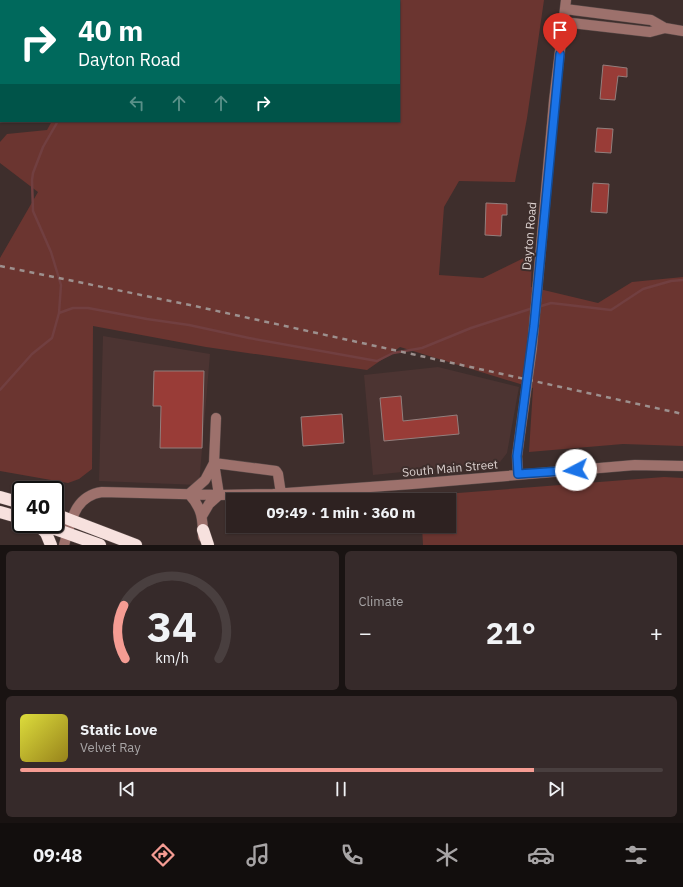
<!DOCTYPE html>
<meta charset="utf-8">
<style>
:root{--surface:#2e2221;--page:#362a2a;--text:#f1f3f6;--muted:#a7a4a5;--line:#493f3f;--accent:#f59c93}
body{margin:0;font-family:"IBM Plex Sans",sans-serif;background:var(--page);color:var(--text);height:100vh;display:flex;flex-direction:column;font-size:15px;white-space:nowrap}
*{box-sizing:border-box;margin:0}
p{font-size:13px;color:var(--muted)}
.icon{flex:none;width:22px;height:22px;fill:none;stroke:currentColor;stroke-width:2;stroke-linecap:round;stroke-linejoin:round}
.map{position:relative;height:545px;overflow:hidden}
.sheet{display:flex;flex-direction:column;gap:6px;padding:6px;background:#191312;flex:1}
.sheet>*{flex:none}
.banner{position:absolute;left:0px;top:0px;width:400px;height:122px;box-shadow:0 1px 3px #0004,0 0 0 1px var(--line);background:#00695c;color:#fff;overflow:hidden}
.speed{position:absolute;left:12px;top:481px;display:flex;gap:8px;font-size:20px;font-weight:700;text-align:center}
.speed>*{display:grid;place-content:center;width:52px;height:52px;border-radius:50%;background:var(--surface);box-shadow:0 1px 3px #0004,0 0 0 1px var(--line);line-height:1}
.speed .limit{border:2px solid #111;border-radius:6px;background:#fff;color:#111}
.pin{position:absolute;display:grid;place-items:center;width:34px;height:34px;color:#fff;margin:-41px -17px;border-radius:50% 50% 50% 0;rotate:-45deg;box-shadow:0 0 4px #0007}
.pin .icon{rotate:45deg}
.me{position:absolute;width:44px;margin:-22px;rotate:265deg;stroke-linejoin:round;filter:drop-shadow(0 0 3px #0008)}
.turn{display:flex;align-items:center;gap:14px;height:84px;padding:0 12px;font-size:18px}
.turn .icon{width:52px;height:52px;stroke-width:2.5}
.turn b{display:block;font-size:28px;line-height:34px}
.lanes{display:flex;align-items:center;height:38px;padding:0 12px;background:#0003;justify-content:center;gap:20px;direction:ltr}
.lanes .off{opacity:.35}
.big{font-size:30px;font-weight:800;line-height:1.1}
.sheet .tile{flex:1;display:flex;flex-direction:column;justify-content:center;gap:6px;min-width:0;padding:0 14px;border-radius:6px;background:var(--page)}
.sheet .dial{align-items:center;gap:0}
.dial svg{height:104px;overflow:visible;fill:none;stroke:var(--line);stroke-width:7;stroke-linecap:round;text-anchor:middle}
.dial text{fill:var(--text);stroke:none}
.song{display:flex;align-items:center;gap:12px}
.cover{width:48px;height:48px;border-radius:6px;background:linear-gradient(135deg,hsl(60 70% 55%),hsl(50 70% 35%))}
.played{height:4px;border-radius:2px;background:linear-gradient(90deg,var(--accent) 80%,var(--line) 80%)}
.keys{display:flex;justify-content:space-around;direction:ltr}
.heat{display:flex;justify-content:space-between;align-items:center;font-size:22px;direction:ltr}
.sheet .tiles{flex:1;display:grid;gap:6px;grid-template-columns:1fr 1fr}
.tile:last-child{grid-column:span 2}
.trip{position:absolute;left:226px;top:493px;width:230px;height:40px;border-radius:0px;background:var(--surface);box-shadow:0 1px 3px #0004,0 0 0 1px var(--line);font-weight:800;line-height:40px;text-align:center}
.menu{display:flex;height:64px;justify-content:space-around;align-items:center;background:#120e0d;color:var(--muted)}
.menu .icon{width:28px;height:28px}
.menu .current{color:var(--accent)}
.menu b{font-size:18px;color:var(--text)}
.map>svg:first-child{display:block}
</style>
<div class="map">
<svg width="683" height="545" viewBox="0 0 683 545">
<rect width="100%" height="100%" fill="#3e2e2c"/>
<path fill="#4c3432" d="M103,336L210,354L199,485L99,481Z
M438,367L519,387L507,453L500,462L373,475L364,375Z"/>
<path fill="#6b3530" d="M177,0H544L527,118L515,182L459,181L444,207L439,275L483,278L532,254L531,287L598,303L632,282L683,277V446L623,444L529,452L533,388L400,347L367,370L206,347L93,326L92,469L79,479L68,483L0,471V258L38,192L0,163V142L7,134L47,130L52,121H399V1H176Z
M664,477L683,478V545H423L422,526H449V500H419V496Z"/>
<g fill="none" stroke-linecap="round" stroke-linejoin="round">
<path stroke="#713f40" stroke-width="2.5" d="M243,1L245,0
M538,307L551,303L611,310L643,289L671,281L683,280
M59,313L73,308H88L147,319L189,325L249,338L377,361L393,353L422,348L471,328L533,308
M0,390L32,354L52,338L59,313L61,285L51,252L33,211L32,180L33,173L43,147L58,121"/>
</g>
<path fill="#993c37" stroke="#937f7d" d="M603,65L627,68V77L618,76L615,100L600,99Z
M597,128L613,129L611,153L595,152Z
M593,183L609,184L607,213L591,212Z
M486,203L507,204V215H502L501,236L485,235Z
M154,371H204L202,448H160L161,406H153Z
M401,396L403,421L457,415L459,434L384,441L380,398Z
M342,414L344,443L303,446L301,417Z"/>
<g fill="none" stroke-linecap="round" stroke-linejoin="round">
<defs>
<path id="minor" d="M565,9L651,20L665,28
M563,22L650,32L665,28L683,31
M216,418L214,463L276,471L278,474L281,494
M518,474L517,456L532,348L554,101L566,0
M202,516L209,504L219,495
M203,537C203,519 202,508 189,494L205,480L214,463L219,495
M64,545C71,522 74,496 102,492L219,495L273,494L412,484L635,465L683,466"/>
<path id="highway" d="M0,497L21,503
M0,512L21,518
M55,514L136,545
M37,524L46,533L51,545
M41,524L100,545
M203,530L208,545"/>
</defs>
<use href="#minor" stroke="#5a4b49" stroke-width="11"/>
<use href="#highway" stroke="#5a4b49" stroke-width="13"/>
<use href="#minor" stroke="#9d716c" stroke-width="10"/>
<use href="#highway" stroke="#f7e1de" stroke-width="12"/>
<path stroke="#9d908e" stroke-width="2.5" stroke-dasharray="5 5" stroke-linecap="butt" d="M0,266L190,305L683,414"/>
</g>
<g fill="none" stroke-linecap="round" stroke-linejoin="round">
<defs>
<path id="route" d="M560,54L534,326L517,456L518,474L576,470"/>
</defs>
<use href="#route" stroke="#114b97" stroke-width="10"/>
<use href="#route" stroke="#1a73e8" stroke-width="7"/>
</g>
<g text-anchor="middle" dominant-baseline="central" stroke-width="4" stroke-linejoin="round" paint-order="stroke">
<g font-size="12" fill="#dcd1cf" stroke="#3e2e2c">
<text transform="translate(529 236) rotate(-85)">Dayton Road</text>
<text transform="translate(450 468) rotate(-5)">South Main Street</text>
</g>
</g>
</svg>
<div class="speed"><div class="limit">40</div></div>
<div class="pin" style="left:560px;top:54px;background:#d93025"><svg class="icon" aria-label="arrive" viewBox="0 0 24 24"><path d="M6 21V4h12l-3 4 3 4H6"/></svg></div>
<svg class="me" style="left:576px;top:470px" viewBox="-20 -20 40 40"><circle r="19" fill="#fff"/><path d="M0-13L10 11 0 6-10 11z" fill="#1a73e8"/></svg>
<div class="trip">09:49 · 1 min · 360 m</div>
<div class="banner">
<div class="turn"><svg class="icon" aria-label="right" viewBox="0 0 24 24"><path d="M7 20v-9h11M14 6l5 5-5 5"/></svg><div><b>40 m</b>Dayton Road</div></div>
<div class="lanes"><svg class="icon off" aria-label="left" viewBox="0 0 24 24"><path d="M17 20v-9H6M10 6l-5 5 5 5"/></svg><svg class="icon off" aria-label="ahead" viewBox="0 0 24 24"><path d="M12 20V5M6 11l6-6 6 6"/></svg><svg class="icon off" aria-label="ahead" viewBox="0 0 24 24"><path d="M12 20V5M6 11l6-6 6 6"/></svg><svg class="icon" aria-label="right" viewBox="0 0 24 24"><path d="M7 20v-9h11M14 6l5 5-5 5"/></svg></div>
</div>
</div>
<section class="sheet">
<div class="tiles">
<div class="tile dial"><svg viewBox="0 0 100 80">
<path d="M14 69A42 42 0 1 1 86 69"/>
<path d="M14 69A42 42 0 0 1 13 28" stroke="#f59c93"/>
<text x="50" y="56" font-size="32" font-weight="700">34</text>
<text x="50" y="72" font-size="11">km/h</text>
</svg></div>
<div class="tile"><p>Climate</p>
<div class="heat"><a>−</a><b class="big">21°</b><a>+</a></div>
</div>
<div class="tile">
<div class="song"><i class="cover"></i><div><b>Static Love</b><p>Velvet Ray</p></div></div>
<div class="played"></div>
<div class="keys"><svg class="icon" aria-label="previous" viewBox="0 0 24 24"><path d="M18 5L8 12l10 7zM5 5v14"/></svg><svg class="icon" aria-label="pause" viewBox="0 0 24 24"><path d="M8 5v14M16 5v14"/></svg><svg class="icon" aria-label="next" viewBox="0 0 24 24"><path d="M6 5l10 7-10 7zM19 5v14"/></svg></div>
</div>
</div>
</section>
<nav class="menu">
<b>09:48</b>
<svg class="icon current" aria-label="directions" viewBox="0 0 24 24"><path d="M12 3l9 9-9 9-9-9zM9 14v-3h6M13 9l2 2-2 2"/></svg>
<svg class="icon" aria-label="music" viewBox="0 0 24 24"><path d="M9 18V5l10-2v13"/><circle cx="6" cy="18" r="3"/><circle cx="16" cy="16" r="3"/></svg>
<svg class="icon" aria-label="phone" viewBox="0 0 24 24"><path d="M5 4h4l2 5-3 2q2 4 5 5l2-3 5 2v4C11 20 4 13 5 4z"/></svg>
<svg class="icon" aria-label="climate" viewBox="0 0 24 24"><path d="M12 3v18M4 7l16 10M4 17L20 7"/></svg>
<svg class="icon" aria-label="car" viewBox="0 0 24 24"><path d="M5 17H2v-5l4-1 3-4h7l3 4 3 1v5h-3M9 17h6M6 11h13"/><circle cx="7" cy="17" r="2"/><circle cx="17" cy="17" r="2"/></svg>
<svg class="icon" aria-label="filters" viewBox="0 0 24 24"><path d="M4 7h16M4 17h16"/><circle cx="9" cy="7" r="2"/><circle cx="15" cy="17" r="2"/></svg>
</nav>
